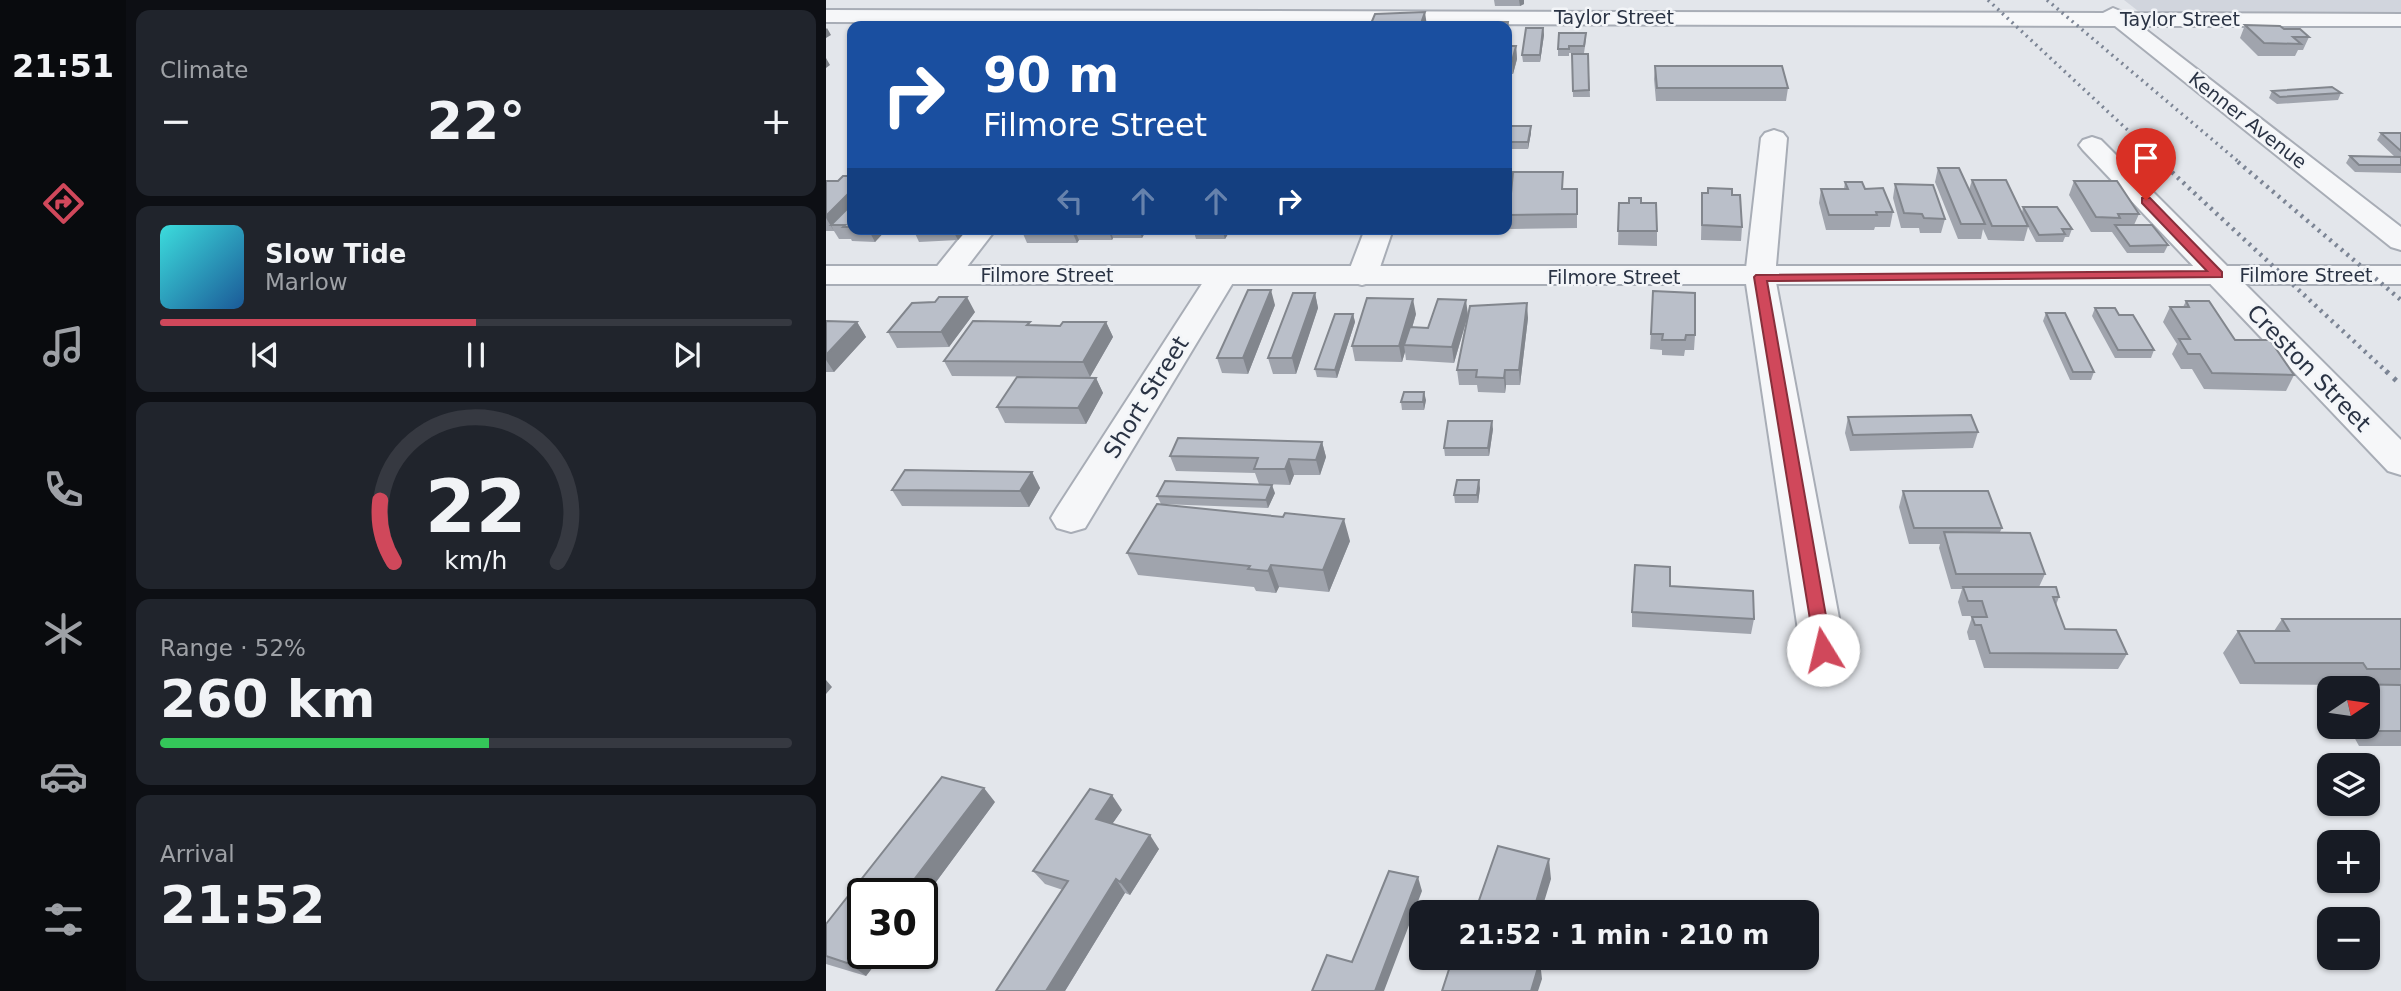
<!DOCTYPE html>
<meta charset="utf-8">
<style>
:root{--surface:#171b24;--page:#20242c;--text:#f1f3f6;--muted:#9ea1a6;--line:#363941;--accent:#d0485b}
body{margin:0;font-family:"DejaVu Sans",sans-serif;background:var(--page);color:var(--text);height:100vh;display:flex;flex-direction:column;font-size:26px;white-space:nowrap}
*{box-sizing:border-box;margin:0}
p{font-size:23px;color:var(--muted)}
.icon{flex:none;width:38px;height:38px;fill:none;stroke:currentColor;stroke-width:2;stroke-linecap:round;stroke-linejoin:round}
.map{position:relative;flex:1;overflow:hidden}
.side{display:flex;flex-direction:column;gap:10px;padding:10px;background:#0d0f14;width:700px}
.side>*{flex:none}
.banner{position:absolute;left:21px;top:21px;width:665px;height:214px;border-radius:14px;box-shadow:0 2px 5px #0004;background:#1a4fa0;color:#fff;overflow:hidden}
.needle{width:46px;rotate:77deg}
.buttons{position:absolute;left:1491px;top:676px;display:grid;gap:14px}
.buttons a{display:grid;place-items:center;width:63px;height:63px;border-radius:14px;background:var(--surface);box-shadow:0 2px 5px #0004;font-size:35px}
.speed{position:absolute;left:21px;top:878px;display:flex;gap:14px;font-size:35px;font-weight:700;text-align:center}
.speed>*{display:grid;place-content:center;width:91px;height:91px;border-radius:50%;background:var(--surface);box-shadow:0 2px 5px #0004;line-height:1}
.speed .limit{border:4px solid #111;border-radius:10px;background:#fff;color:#111}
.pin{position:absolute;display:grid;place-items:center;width:60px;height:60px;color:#fff;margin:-72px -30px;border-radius:50% 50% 50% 0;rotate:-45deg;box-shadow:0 0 7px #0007}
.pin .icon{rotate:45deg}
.me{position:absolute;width:77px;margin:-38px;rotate:351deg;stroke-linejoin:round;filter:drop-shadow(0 0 5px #0008)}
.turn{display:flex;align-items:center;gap:24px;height:147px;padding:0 21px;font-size:32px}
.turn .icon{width:91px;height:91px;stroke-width:2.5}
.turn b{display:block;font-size:49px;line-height:60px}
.lanes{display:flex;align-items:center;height:66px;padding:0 21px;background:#0003;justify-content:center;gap:35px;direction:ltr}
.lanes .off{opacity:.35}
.big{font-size:52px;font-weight:700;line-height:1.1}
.side .widget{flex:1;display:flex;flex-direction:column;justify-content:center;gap:10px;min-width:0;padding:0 24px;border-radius:14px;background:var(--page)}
.side .dial{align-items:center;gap:0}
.dial svg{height:182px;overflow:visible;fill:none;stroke:var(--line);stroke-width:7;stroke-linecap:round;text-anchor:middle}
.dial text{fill:var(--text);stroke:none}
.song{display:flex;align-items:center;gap:21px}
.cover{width:84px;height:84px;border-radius:10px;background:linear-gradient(135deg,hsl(180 70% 55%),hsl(210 70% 35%))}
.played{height:7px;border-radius:4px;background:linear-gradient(90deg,var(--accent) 50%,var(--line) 50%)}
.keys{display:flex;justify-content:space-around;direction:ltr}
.heat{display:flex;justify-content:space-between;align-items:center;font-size:38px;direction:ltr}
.charge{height:10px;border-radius:5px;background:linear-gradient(90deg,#34c759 52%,var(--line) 0)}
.trip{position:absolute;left:583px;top:900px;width:410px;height:70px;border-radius:14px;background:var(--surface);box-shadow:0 2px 5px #0004;font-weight:700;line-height:70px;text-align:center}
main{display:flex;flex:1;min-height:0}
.tabs{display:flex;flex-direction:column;width:126px;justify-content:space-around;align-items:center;background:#090b0e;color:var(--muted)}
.tabs .icon{width:49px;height:49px}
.tabs .active{color:var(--accent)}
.tabs b{font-size:32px;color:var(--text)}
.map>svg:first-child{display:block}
</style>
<main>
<nav class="tabs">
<b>21:51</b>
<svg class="icon active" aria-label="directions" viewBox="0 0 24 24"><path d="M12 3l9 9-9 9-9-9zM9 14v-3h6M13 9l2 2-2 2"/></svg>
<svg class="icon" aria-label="music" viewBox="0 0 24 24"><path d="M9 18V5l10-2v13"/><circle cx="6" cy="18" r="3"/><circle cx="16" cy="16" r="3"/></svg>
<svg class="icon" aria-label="phone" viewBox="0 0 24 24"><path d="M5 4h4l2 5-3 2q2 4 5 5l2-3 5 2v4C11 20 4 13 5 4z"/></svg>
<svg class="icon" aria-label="climate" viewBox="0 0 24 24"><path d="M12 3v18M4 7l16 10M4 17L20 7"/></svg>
<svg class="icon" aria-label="car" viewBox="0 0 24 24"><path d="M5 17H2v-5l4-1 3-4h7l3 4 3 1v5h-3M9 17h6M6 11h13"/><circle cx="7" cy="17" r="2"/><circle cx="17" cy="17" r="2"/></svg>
<svg class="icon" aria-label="filters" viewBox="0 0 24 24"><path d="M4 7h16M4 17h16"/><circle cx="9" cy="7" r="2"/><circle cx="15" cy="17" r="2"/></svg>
</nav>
<section class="side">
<div class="widget"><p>Climate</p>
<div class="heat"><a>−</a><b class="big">22°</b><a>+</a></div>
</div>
<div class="widget">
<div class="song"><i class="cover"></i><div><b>Slow Tide</b><p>Marlow</p></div></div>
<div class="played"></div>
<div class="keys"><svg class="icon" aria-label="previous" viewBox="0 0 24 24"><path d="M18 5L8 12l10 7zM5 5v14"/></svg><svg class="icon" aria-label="pause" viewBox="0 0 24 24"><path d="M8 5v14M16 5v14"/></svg><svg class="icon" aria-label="next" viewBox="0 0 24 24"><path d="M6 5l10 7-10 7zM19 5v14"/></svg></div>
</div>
<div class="widget dial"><svg viewBox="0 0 100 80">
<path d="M14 69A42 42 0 1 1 86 69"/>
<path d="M14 69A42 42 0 0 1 8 42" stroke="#d0485b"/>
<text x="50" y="56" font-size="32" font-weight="700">22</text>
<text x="50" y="72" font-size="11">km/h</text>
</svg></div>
<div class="widget"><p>Range · 52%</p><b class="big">260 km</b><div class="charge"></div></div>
<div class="widget"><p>Arrival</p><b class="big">21:52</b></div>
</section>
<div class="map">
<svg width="1575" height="991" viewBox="0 0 1575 991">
<rect width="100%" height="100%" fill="#e3e6eb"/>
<path fill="#d1d5dd" d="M1298,0H1575V14H1316Z"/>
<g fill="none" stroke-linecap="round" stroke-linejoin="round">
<defs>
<path id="minor" d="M1287,8L1299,13L1575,14V26H1315L1575,227V250L1565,247L1289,26L0,22V10L1277,13Z
M948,130L957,133L961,138L949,277L1019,650L1013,663L997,668L981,663L975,650L919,277L935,138L939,133Z
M1266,137L1275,140L1575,440V475L1562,471L1257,150L1253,145L1257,140Z
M141,229H170L130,281L119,284L108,281L104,275Z
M539,229H567L551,276L547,282L536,285L525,282L521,276Z
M396,267L407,270L411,276L259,528L245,532L231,528L225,518L231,508L381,276L385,270Z"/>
<path id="tertiary" d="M0,266H1575V284H0Z"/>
</defs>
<use href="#minor" stroke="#a8adb6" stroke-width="4"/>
<use href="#tertiary" stroke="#a8adb6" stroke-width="4"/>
<use href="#minor" fill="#f6f7f9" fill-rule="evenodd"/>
<use href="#tertiary" fill="#f6f7f9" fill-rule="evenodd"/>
<path stroke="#7c8595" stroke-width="3.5" stroke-dasharray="2 4.5" stroke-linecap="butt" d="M1162,0L1337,163
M1221,0L1414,163"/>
<path stroke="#7c8595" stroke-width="4.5" stroke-dasharray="2.5 5" stroke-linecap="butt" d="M1335,162L1562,373
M1412,162L1575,300"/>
<path stroke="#7c8595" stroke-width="5" stroke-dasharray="3.5 7" stroke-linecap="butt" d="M1560,371L1575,385"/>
</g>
<path fill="#a0a4ad" d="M668,0H698V4L694,6H669Z
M1419,25L1483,37L1477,50H1472L1469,56H1432L1414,38Z
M681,26L683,34L681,46H690L691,59L687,74H681Z
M717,28L718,35L714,62H697L696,55Z
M760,40L758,53H743V56H732V49Z
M746,54H762L764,97H747Z
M829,66L962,88L960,101H830L828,79Z
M1446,91L1515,93L1512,100L1451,104L1443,98Z
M681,126L705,133L702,149H681Z
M1555,133H1575V173L1529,172L1520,163L1524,156L1569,157L1551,140Z
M1112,168L1143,190L1146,180L1196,213L1197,207L1246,229L1243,237H1239L1237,242H1210L1202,227L1198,241L1162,240L1157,229L1155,239H1132L1109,182Z
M26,176V229H61L49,242L26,241L25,239H13L8,231H0V181H12Z
M1248,181L1313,214L1308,225L1342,245L1338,253H1301L1286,232H1265L1243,195Z
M1019,182L1039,189L1067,212L1064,227H1049L1048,230H1000L993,203L995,189H1018Z
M1069,184L1119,219L1115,233H1094L1093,228H1075L1067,198Z
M882,188L906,195L916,227L915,241L875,240L876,193H881Z
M737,189H751V228L684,229L683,215Z
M793,203H815L831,231V246L792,245Z
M87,229H142L132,240L93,242Z
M195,229H321L316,238H287L286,240H253L251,243H201Z
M367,229H411L409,234H402L399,239H370Z
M827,291L869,335L868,350H859L858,356L836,355V350L824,349Z
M489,293L492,308L470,374H447L442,358Z
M1360,301L1409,340L1468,375L1460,391L1378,389L1366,369H1355L1346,354L1351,344L1337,322L1344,307H1357Z
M109,302L149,312L123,347L71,348L62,332Z
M449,305L422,374L396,373L391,358Z
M1269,308L1293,315L1328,350L1325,358H1289L1266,316Z
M1220,313L1268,372L1265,380H1244L1217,321Z
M527,314L529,322L511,378L491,377L489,369Z
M590,314L586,328H602L642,315L628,363L580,360L579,352L576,362L529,361L526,346Z
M702,318L694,385H680L679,393L652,392L651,385H633L631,370Z
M0,321L31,322L40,337L8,372H0Z
M280,322L287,337L264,377L126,376L118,361L205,325L234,326Z
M270,378L277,393L260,424L179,423L171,407Z
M600,400L598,410H576L575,402Z
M1022,417L1152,432L1147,448L1024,451L1019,433Z
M667,429L663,456H619L618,448Z
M496,442L500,457L494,475H468L464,485L433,484L429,473L350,471L344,456Z
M206,472L214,488L203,507L76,506L66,490Z
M654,488L652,503H629L628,495Z
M1077,491L1176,528L1174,532L1219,574L1213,587L1233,597L1230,605L1239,629L1301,654L1292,669L1158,668L1149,640H1143L1141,632L1146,617L1150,616H1136L1132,602L1136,589H1125L1113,548L1114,544H1083L1073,507Z
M449,493L442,508L335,504L331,496Z
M524,541L503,592L453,587L450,593L430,591L428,587L312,575L301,553Z
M844,586L928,619L925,634L806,627V612Z
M1456,619H1575V746H1533L1522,726H1542V688H1516L1519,685L1414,684L1397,653L1412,631H1448Z
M169,802L96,901V894L37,954H57L40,976L0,964V924Z
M296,810L286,824L333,849L304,895L299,893L239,991H170L237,890L219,884L207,871Z"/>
<path fill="#82868d" d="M693,0H698V4L694,6Z
M599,12L601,26H594Z
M682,22L683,34L681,47V29Z
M1,28L5,35L0,38V29Z
M717,28L718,35L714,62V55Z
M690,46L691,59L687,74L686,61Z
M0,58L4,65L0,68Z
M705,126V133L702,149V142Z
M26,190V212L5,225L8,231L0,218V216Z
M42,229H61L49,242Z
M126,229H142L132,240Z
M245,229H248L253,240L251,243Z
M282,229H284L287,238L286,240Z
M313,229H321L316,238Z
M396,229H400L402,234L399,239Z
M445,290L449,305L422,374L417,358Z
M489,293L492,308L470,374L466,358Z
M141,297L149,312L123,347L115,332Z
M587,299L590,314L581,345H578L579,352L576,362L573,346Z
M640,300L642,315L628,363L626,347Z
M701,303L702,318L694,385L693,370Z
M527,314L529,322L511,378L509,370Z
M31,322L40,337L8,372L0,360V355Z
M280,322L287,337L264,377L257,362Z
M679,370L680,385L679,393L678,378Z
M270,378L277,393L260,424L252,408Z
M598,392L600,400L598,410L597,402Z
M666,421L667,429L663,456L662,448Z
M496,442L500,457L494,475L490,460Z
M463,459L468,475L464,485L459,469Z
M206,472L214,488L203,507L194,491Z
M653,480L654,488L652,503L651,495Z
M446,485L449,493L442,508L440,500Z
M518,519L524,541L503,592L497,570Z
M445,565L453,587L450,593L442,571Z
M0,680L6,687L0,694Z
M158,788L169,802L96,901V894H77Z
M286,795L296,810L280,833L270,819Z
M324,835L333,849L304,895L294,882Z
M723,859L725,879L715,912H707Z
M592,877L596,891L558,991H549Z
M290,879L299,893L239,991H220Z
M37,947V954H57L40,976L24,964Z
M714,961L716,979L712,991H705Z"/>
<path fill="#babfc9" stroke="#82868d" stroke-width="2" d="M599,12L594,26H544L549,14Z
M118,22H130L125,26H114Z
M664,22H682L681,29V26H663Z
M213,24H242L239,26H210Z
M433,24L432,26H404L405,25Z
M467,24L490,26H466Z
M1419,25L1454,26L1458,29H1474L1483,37H1467L1475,44L1438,43Z
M700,28H717L714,55H696Z
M733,33H760L758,46H743V49H732Z
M681,46H690L686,61H681Z
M746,54H762L763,90L747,91Z
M829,66H956L962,88H831Z
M1506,87L1515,93L1454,97L1446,91Z
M681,126H705L702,142H681Z
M1555,133H1575V151Z
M1524,156L1575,157V165H1533Z
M1112,168H1133L1159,224H1135Z
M687,172H737L736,189H751V214L683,215Z
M17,176H26V190L0,216V181H12Z
M1146,180H1180L1202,226H1166Z
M1248,181H1291L1313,214H1292L1294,218L1270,217Z
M1019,182H1036L1039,189L1057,188L1067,212H1050L1051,215H1003L995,189H1022Z
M1069,184L1107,185L1119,219L1098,218L1096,214L1078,213Z
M882,188L906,189V195H914L916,227L876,225V193H882Z
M803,198H815V203H830L831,231H792L793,203H803Z
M26,204V227H17L19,225H5Z
M1197,207H1231L1246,229H1236L1239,234L1213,235Z
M1289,225H1326L1342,245L1304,246Z
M422,290H445L417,358H391Z
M827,291L869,293V335H860L859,340H836L837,334H825Z
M467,293H489L466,358H442Z
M113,297H141L115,332H62L86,303L109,302Z
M541,298L587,299L573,346H526Z
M612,299L640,300L626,347L578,345L584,327L602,328Z
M1360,301H1383L1409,340H1444L1468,375L1386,373L1374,354H1362L1353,339H1364L1344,307H1363Z
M701,303L693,370H679L678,378L650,377L651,370H631L644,306Z
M1269,308H1289L1293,315H1307L1328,350H1292Z
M1220,313H1239L1268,372H1247Z
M509,314H527L509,370L489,369Z
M0,321L31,322L0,355Z
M147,321L204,322L201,325L234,326L237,322H280L257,362L118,361Z
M191,377L270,378L252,408L171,407Z
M578,392H598L597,402H575Z
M1145,415L1152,432L1027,435L1022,417Z
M622,421H666L662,448H618Z
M352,438L496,442L490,460L463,459L459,469H428L432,458L344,456Z
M79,470L206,472L194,491L66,490Z
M631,480H653L651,495H628Z
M339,481L446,485L440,500L331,496Z
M1077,491H1162L1176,528H1088Z
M331,504L457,517L459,513L518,519L497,570L445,565L442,571L422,569L424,566L301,553Z
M1118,532L1204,533L1219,574H1130Z
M809,565L844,567V586L927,591L928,619L806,612Z
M1137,587H1230L1233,597H1227L1239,629L1290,630L1301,654L1164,653L1155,625H1149L1146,617H1161L1156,601H1142Z
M1456,619H1575V669H1541L1537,663H1429L1412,631H1463Z
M1519,684L1575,685V731H1546L1542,723V688H1521Z
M116,777L158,788L77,894H37V947L24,964L0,956V924Z
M264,789L286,795L270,819L324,835L294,882L290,879L220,991H170L242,881L207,871Z
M672,846L723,859L707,912H649Z
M563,871L592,877L549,991H486L501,955L526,962Z
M627,957H701L714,961L705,991H616Z"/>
<path fill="#d0485b" stroke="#872f3b" stroke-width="2" d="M1316,198H1324L1396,272V277L941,281L1006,650L1003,656L997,658L990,656L928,277L930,275L1381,271L1316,203Z"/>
<g text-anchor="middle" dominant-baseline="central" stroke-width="5" stroke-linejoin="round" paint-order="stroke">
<g font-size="19" fill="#2a3344" stroke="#f3f5f8">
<text x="788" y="17">Taylor Street</text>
<text x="1354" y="19">Taylor Street</text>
<text transform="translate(1422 120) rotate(38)">Kenner Avenue</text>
<text x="221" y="275">Filmore Street</text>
<text x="1480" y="275">Filmore Street</text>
<text x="788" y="277">Filmore Street</text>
</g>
<g font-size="23" fill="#2a3344" stroke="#f3f5f8">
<text transform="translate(1483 368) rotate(46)">Creston Street</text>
<text transform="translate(320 397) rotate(-58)">Short Street</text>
</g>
</g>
</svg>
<div class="buttons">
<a><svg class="needle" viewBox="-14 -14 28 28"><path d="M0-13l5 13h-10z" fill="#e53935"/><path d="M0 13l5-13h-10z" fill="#9ea1a6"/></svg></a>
<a><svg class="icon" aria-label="layers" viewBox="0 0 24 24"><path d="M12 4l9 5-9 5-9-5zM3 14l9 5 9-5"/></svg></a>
<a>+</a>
<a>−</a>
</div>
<div class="speed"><div class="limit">30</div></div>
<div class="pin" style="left:1320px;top:200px;background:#d93025"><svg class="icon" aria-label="arrive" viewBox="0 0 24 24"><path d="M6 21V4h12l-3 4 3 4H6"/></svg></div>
<svg class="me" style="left:997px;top:650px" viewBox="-20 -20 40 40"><circle r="19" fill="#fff"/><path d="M0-13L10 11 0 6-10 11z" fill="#d0485b"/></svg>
<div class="trip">21:52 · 1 min · 210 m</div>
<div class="banner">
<div class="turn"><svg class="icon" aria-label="right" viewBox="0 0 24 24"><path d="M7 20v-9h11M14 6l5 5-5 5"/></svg><div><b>90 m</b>Filmore Street</div></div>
<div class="lanes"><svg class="icon off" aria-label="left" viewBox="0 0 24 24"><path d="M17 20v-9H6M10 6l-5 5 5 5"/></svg><svg class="icon off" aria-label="ahead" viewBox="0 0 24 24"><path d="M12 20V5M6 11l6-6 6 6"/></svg><svg class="icon off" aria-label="ahead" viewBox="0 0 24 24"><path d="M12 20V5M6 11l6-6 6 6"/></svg><svg class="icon" aria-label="right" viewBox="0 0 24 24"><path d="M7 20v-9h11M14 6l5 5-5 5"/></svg></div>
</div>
</div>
</main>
